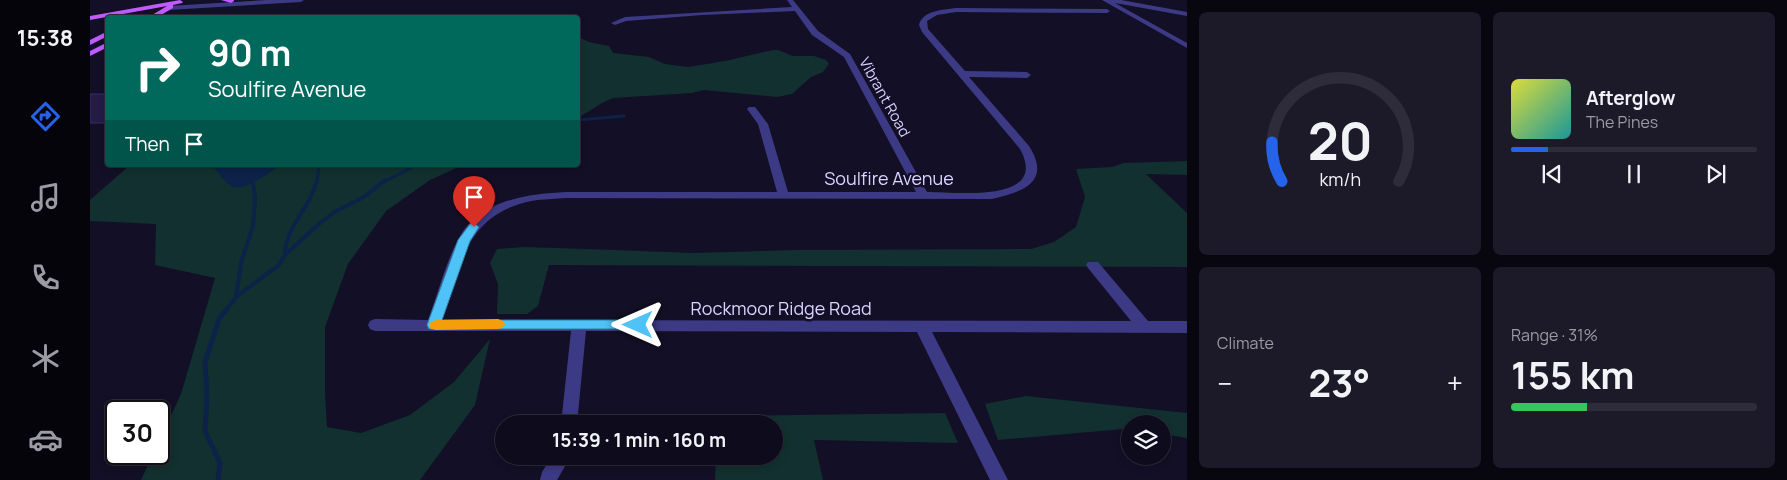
<!DOCTYPE html>
<meta charset="utf-8">
<style>
:root{--surface:#0e0b1c;--page:#1c1929;--text:#f1f3f6;--muted:#9b9ba3;--line:#2e2b3b;--accent:#2563eb}
body{margin:0;font-family:Manrope,sans-serif;background:var(--page);color:var(--text);height:100vh;display:flex;flex-direction:column;font-size:19px;white-space:nowrap}
*{box-sizing:border-box;margin:0}
p{font-size:16px;color:var(--muted)}
.icon{flex:none;width:28px;height:28px;fill:none;stroke:currentColor;stroke-width:2;stroke-linecap:round;stroke-linejoin:round}
.map{position:relative;flex:1;overflow:hidden}
.drawer{display:flex;flex-direction:column;gap:12px;padding:12px;background:#08060f;width:600px}
.drawer>*{flex:none}
.hud{position:absolute;left:15px;top:15px;width:475px;height:152px;border-radius:5px;box-shadow:0 2px 8px #0003,0 0 0 1px var(--line);background:#00695c;color:#fff;overflow:hidden}
.controls{position:absolute;left:1031px;top:415px;display:grid;gap:10px}
.controls a{display:grid;place-items:center;width:50px;height:50px;border-radius:50%;background:var(--surface);box-shadow:0 2px 8px #0003,0 0 0 1px var(--line);font-size:25px}
.speed{position:absolute;left:15px;top:400px;display:flex;gap:10px;font-size:25px;font-weight:700;text-align:center}
.speed>*{display:grid;place-content:center;width:65px;height:65px;border-radius:50%;background:var(--surface);box-shadow:0 2px 8px #0003,0 0 0 1px var(--line);line-height:1}
.speed .limit{border:2px solid #111;border-radius:8px;background:#fff;color:#111}
.pin{position:absolute;display:grid;place-items:center;width:42px;height:42px;color:#fff;margin:-51px -21px;border-radius:50% 50% 50% 0;rotate:-45deg;box-shadow:0 0 5px #0007}
.pin .icon{rotate:45deg}
.me{position:absolute;width:55px;margin:-28px;rotate:270deg;stroke-linejoin:round;filter:drop-shadow(0 0 4px #0008)}
.turn{display:flex;align-items:center;gap:18px;height:105px;padding:0 20px;font-size:22px}
.turn .icon{width:65px;height:65px;stroke-width:2.5}
.turn b{display:block;font-size:35px;line-height:42px}
.then{display:flex;align-items:center;height:48px;padding:0 20px;background:#0003;gap:10px;font-size:19px}
.big{font-size:38px;font-weight:700;line-height:1.1}
.drawer .card{flex:1;display:flex;flex-direction:column;justify-content:center;gap:8px;min-width:0;padding:0 18px;border-radius:8px;background:var(--page)}
.drawer .dial{align-items:center;gap:0}
.dial svg{height:130px;overflow:visible;fill:none;stroke:var(--line);stroke-width:7;stroke-linecap:round;text-anchor:middle}
.dial text{fill:var(--text);stroke:none}
.song{display:flex;align-items:center;gap:15px}
.cover{width:60px;height:60px;border-radius:8px;background:linear-gradient(135deg,hsl(60 70% 55%),hsl(180 70% 35%))}
.played{height:5px;border-radius:2px;background:linear-gradient(90deg,var(--accent) 15%,var(--line) 15%)}
.keys{display:flex;justify-content:space-around;direction:ltr}
.heat{display:flex;justify-content:space-between;align-items:center;font-size:28px;direction:ltr}
.charge{height:8px;border-radius:4px;background:linear-gradient(90deg,#34c759 31%,var(--line) 0)}
.drawer .tiles{flex:1;display:grid;gap:12px;grid-template-columns:repeat(2,1fr)}
.trip{position:absolute;left:405px;top:415px;width:288px;height:50px;border-radius:25px;background:var(--surface);box-shadow:0 2px 8px #0003,0 0 0 1px var(--line);font-weight:700;line-height:50px;text-align:center}
main{display:flex;flex:1;min-height:0}
.tab-bar{display:flex;flex-direction:column;width:90px;justify-content:space-around;align-items:center;background:#06040b;color:var(--muted)}
.tab-bar .icon{width:35px;height:35px}
.tab-bar .selected{color:var(--accent)}
.tab-bar b{font-size:22px;color:var(--text)}
.map>svg:first-child{display:block}
</style>
<main>
<nav class="tab-bar">
<b>15:38</b>
<svg class="icon selected" aria-label="directions" viewBox="0 0 24 24"><path d="M12 3l9 9-9 9-9-9zM9 14v-3h6M13 9l2 2-2 2"/></svg>
<svg class="icon" aria-label="music" viewBox="0 0 24 24"><path d="M9 18V5l10-2v13"/><circle cx="6" cy="18" r="3"/><circle cx="16" cy="16" r="3"/></svg>
<svg class="icon" aria-label="phone" viewBox="0 0 24 24"><path d="M5 4h4l2 5-3 2q2 4 5 5l2-3 5 2v4C11 20 4 13 5 4z"/></svg>
<svg class="icon" aria-label="climate" viewBox="0 0 24 24"><path d="M12 3v18M4 7l16 10M4 17L20 7"/></svg>
<svg class="icon" aria-label="car" viewBox="0 0 24 24"><path d="M5 17H2v-5l4-1 3-4h7l3 4 3 1v5h-3M9 17h6M6 11h13"/><circle cx="7" cy="17" r="2"/><circle cx="17" cy="17" r="2"/></svg>
</nav>
<div class="map">
<svg width="1097" height="480" viewBox="0 0 1097 480">
<rect width="100%" height="100%" fill="#130f26"/>
<path fill="#12302f" d="M488,37L499,42L519,46L523,53L559,57L575,64L598,67L635,61L683,50H688L703,56H724L736,60L739,64L733,72L721,77L702,94L687,97L614,90L602,93L523,98L512,103L488,118Z
M1097,161V175L1056,174L1097,213V267L459,265L448,306L437,314H407L408,284L400,263L407,249L434,247L496,249L604,253L706,250L941,249L964,242L986,227L995,197L986,169L1022,167L1034,163Z
M40,165H373L340,180L296,211L258,264L235,327V393L237,427L271,433L320,415L364,382L400,339L385,405L330,480H51L63,454H69V441L91,394L125,278L65,265L66,224L0,221V200Z
M936,396L1097,413V438L1073,434L1072,424H1040V430L1033,429L908,440L895,404Z
M855,413L868,443L724,440L733,480H625L626,456H684V424H627L628,416Z"/>
<path fill="#0c2248" d="M122,165H191C180,172 154,193 141,186C134,181 128,172 122,165Z"/>
<g fill="none" stroke-linecap="round" stroke-linejoin="round">
<path stroke="#0c2248" stroke-width="3" d="M488,120L534,116
M227,182L229,165
M294,182L326,165"/>
<path stroke="#0c2248" stroke-width="4" d="M195,255C195,226 221,208 227,180
M146,297L151,263L163,226L165,199L163,183
M134,313L146,297L189,265L195,255L224,228L246,211L274,197L295,180"/>
<path stroke="#0c2248" stroke-width="5" d="M128,480L130,463L115,431L117,397L115,362L129,319L135,311"/>
</g>
<path fill="#241b47" stroke="#3b2d73" d="M0,94H18V123H0Z"/>
<g fill="none" stroke-linecap="round" stroke-linejoin="round">
<path fill="#3d3a85" fill-rule="evenodd" d="M177,0H214L211,2L78,10L75,8L78,6Z
M697,0H703L728,31L760,54L837,192C866,192 960,204 930,149L832,32L829,25C833,10 853,10 866,8L1017,9L1020,11L1017,13L866,12L847,15L837,21L838,29L875,71L937,72L941,75L937,78L879,77L939,146C962,182 933,192 902,199L476,198C465,199 452,199 441,201C375,215 371,265 352,320L1041,321L998,268L996,265L998,262H1008L1058,321H1097V333L842,332L918,480H900L827,332L496,331L487,424H471L481,331H285L280,329L278,325L280,321L285,319L338,320C348,294 355,264 368,240C388,200 437,194 476,192H687L668,124L657,109L659,107H665L678,124L698,192H826L754,57L722,35L705,11L612,15L536,21L525,25L521,23L535,17L702,7Z
M1012,0H1031L1097,12V16L1025,3L1097,43V48Z
M462,456H481L467,480H450L452,472Z"/>
<path fill="#c25bff" fill-rule="evenodd" d="M90,0L93,2L92,3L83,5V8L66,18H57L77,6L0,20V16Z
M131,0H144V1L141,3Z
M18,31V36L0,45V40Z
M18,42V47L0,56V51Z"/>
</g>
<path fill="#4fc3f7" stroke="#337fa1" d="M384,223L389,227L380,241L352,320H548L553,322L555,325L553,329H339L337,325L368,240L380,224Z"/>
<path fill="#f59e0b" d="M408,319L413,321L415,324L413,328L408,329L346,330L341,329L339,325L341,322L346,320Z"/>
<g text-anchor="middle" dominant-baseline="central" stroke-width="5" stroke-linejoin="round" paint-order="stroke">
<g font-size="15" fill="#d9d4ff" stroke="#130f26">
<text transform="translate(795 97) rotate(61)">Vibrant Road</text>
</g>
<g font-size="18" fill="#d9d4ff" stroke="#130f26">
<text x="799" y="178">Soulfire Avenue</text>
<text x="691" y="308">Rockmoor Ridge Road</text>
</g>
</g>
</svg>
<div class="controls">
<a><svg class="icon" aria-label="layers" viewBox="0 0 24 24"><path d="M12 4l9 5-9 5-9-5zM3 14l9 5 9-5"/></svg></a>
</div>
<div class="speed"><div class="limit">30</div></div>
<div class="pin" style="left:384px;top:227px;background:#d93025"><svg class="icon" aria-label="arrive" viewBox="0 0 24 24"><path d="M6 21V4h12l-3 4 3 4H6"/></svg></div>
<svg class="me" style="left:548px;top:325px" viewBox="-20 -20 40 40"><path d="M0-17L14 15 0 8-14 15z" fill="#4fc3f7" stroke="#fff" stroke-width="4"/></svg>
<div class="trip">15:39 · 1 min · 160 m</div>
<div class="hud">
<div class="turn"><svg class="icon" aria-label="right" viewBox="0 0 24 24"><path d="M7 20v-9h11M14 6l5 5-5 5"/></svg><div><b>90 m</b>Soulfire Avenue</div></div>
<div class="then">Then<svg class="icon" aria-label="arrive" viewBox="0 0 24 24"><path d="M6 21V4h12l-3 4 3 4H6"/></svg></div>
</div>
</div>
<section class="drawer">
<div class="tiles">
<div class="card dial"><svg viewBox="0 0 100 80">
<path d="M14 69A42 42 0 1 1 86 69"/>
<path d="M14 69A42 42 0 0 1 8 45" stroke="#2563eb"/>
<text x="50" y="56" font-size="32" font-weight="700">20</text>
<text x="50" y="72" font-size="11">km/h</text>
</svg></div>
<div class="card">
<div class="song"><i class="cover"></i><div><b>Afterglow</b><p>The Pines</p></div></div>
<div class="played"></div>
<div class="keys"><svg class="icon" aria-label="previous" viewBox="0 0 24 24"><path d="M18 5L8 12l10 7zM5 5v14"/></svg><svg class="icon" aria-label="pause" viewBox="0 0 24 24"><path d="M8 5v14M16 5v14"/></svg><svg class="icon" aria-label="next" viewBox="0 0 24 24"><path d="M6 5l10 7-10 7zM19 5v14"/></svg></div>
</div>
<div class="card"><p>Climate</p>
<div class="heat"><a>−</a><b class="big">23°</b><a>+</a></div>
</div>
<div class="card"><p>Range · 31%</p><b class="big">155 km</b><div class="charge"></div></div>
</div>
</section>
</main>
